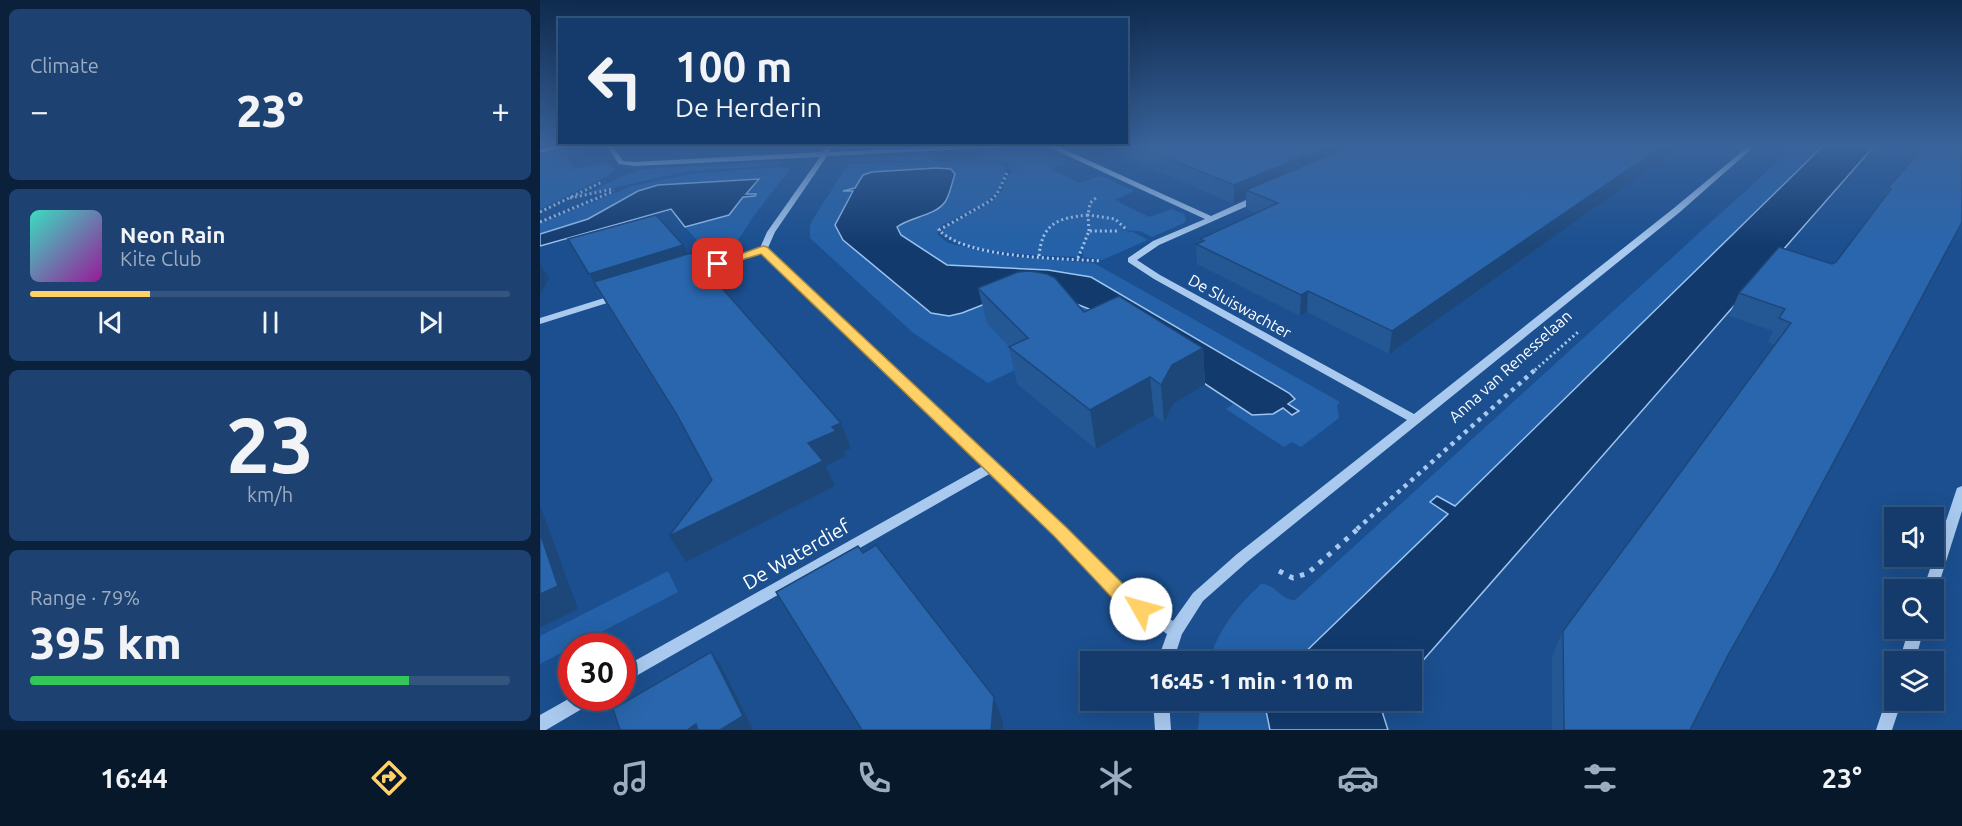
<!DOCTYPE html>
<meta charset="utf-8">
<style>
:root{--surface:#143b6b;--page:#1d4271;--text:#f1f3f6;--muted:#9dadc1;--line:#33557e;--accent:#ffd166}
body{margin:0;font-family:Ubuntu,sans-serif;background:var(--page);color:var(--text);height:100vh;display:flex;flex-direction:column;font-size:22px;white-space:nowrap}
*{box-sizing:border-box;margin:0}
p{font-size:20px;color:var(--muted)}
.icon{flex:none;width:33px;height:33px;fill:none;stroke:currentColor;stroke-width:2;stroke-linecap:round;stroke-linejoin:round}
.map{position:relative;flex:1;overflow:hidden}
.sheet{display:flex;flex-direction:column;gap:9px;padding:9px;background:#0b203b;width:540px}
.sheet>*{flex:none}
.banner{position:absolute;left:18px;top:18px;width:570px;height:126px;border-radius:0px;box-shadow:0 6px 24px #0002,0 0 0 2px var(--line);background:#143b6b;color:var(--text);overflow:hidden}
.tools{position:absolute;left:1344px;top:507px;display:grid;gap:12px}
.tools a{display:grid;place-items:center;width:60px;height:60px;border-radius:0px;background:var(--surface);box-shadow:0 6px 24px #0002,0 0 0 2px var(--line);font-size:30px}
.speed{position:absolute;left:18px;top:633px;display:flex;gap:12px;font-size:30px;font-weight:700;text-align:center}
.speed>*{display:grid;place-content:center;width:78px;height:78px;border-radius:50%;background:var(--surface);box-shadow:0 6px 24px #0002,0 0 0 2px var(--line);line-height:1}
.speed .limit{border:9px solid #d22;background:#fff;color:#111}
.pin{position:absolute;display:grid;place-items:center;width:51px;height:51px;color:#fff;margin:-26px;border-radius:12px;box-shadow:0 3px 9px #0006}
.me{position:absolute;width:66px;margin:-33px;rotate:308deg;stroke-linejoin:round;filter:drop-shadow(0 0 4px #0008)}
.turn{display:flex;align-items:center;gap:21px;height:126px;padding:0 18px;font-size:27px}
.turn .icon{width:78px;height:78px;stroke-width:2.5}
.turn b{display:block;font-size:42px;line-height:51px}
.big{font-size:45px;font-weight:800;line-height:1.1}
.sheet .widget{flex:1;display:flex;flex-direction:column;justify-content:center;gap:9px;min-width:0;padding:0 21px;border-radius:9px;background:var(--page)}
.sheet .dial{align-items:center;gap:0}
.dial b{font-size:78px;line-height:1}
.song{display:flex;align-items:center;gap:18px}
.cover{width:72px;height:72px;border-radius:9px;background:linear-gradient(135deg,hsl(170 70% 55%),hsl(300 70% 35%))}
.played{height:6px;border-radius:3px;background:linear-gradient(90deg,var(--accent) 25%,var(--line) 25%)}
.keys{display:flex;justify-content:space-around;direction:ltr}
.heat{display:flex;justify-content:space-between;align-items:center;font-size:33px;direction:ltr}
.charge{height:9px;border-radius:4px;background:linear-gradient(90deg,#34c759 79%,var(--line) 0)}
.trip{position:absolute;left:540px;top:651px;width:342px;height:60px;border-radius:0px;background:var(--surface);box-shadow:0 6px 24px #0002,0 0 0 2px var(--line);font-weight:800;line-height:60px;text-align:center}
.tab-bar{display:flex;height:96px;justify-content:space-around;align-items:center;background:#08182b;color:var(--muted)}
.tab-bar .icon{width:42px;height:42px}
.tab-bar .selected{color:var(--accent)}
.tab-bar b{font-size:27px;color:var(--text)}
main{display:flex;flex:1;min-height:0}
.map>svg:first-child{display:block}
</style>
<main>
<section class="sheet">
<div class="widget"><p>Climate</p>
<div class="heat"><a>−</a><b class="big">23°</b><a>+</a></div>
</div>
<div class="widget">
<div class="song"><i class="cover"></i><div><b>Neon Rain</b><p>Kite Club</p></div></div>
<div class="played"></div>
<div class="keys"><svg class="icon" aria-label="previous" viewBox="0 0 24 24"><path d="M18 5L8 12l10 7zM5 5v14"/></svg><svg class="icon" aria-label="pause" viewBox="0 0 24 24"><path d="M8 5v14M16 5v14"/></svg><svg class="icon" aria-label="next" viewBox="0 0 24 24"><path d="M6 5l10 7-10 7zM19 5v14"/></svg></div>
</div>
<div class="widget dial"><b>23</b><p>km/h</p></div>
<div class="widget"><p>Range · 79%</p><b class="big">395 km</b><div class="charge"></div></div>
</section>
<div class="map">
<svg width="1422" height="730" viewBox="0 0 1422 730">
<rect width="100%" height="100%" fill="#1b4f8f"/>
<path fill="#2461a8" d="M1256,145H1284L915,506L897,496L890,502L908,514L755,661L668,662C681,626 694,610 721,584C735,583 741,601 755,600Z
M35,147L55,149L27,155L34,169L63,163L76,169L66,177L0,209V154Z
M494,148L514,155L469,171L470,168L466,162L443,159L447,150Z
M396,154L393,162L347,160L309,162L313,158Z
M517,156L529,161L511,169L539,183L561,176L594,191L575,200L609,217L631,209L644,214L646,219L644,223L612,237L600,231L578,230L593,232L608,240L562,260L543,257V251H540L538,257C508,256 423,254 402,234L403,228L450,203L463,190C463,165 498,162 517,156Z
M241,161L238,165L145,172L46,194L80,177L102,169Z
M445,161L465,165C468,172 461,181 460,189L443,205L402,225L397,234L408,243L467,256L554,263L800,402L797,405L799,418L761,447L752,442L744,447L686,409L693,404L712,415L748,404L754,399L749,393L551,277L508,270L407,265L361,235L357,227C370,217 395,216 405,202C410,195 412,182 415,174L411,169L332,172L323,175L315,188L305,189L304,191H314L295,225L303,240L391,313C414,320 432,305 454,301C465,298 521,301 534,303C547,305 560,316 571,323L455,330C463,348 498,347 516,350L448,383L372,332L270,238V226L273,219L308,164Z
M242,167L250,169L213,217L193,248L172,257L145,227L189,215L218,179L118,185L98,191L48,219L0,234V223L92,186L155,173Z
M128,571L138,592L0,664V636Z
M660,701H724L730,730H658Z"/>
<path fill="#123a6d" stroke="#9cc4f0" stroke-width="1.5" d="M1284,145H1335L872,673V662H755L908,514L890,502L897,496L915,506Z
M396,168L411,169L415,174C412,182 410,195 405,202C395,216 370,217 357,227L361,235L407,265L508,270L551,277L749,393L755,399L748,404L759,411L752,415L743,408L733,414L712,415L585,331L549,309L534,303L455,300L422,313L409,316L391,313L303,240L295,225L313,191H303L315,188L323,175L332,172Z
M219,179L206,194H216L215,196L203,197L189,215L145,227L131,209L0,246V234L48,219L98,191L118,185Z
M724,701H847L841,708L848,730H730Z"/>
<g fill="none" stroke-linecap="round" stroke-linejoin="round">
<path stroke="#a9c9ee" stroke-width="3" stroke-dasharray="2 3" stroke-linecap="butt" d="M467,173L457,194L450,201L399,230C427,259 521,258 561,261
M30,198L73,189
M0,212L62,182
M0,222L74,191
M549,231L548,215L575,219L586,229
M499,256C502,223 518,218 548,215L550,203L557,197
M538,258L549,231H579
M995,370L1038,332"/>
<path stroke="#a9c9ee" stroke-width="4.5" stroke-dasharray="4 5" stroke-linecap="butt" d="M817,529L997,368"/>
<path stroke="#a9c9ee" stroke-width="5" stroke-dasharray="4.5 7" stroke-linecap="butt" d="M739,571L753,578L768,573L819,528"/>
<path fill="#a9c9ee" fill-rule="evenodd" d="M21,145H31L0,153V149Z
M66,145H72L83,161L95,162L282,152L288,145H294L289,152L441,145H474L471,147L287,156L235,232L227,250L525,527L589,593L633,621L653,593L697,554L867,420L614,279L588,262V258L613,241L665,219L513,149L502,146L501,145L517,146L671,216L715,196H721V200L619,245L597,260L620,275L874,414L1134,208L1210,145H1216L1140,212L707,562L663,601L642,634L633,662H617L627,634L579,601L515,535L451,473L82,684V668L443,466L222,253L155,275L152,276L148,273L149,271L220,248L227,232L280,157L95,166L79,164Z
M77,294L82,297L80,299L0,324V318Z
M1422,486V511L1397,590L1394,595V590H1383L1417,488Z
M1369,628H1384L1375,662H1359Z
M1354,691V700H1362L1352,730H1336L1348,694Z
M32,697L54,698L52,703L6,730H0V715Z
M613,700H629L631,730H615Z"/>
</g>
<path fill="#245895" d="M556,145H1143L849,354L767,312L760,316L657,264L656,244L661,242L660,239L716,213L706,209V198L694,204Z
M1385,145L1187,657L1150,730H1012V656L1023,631L1235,345L1228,342L1233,331L1189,316L1199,293L1296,262L1340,205L1348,188Z
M28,239L148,254L301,423L311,448L304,452L306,456L286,466L295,486L146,562L172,480L143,427L67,305Z
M438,288L544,312L663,348L665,385L634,403L624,423L614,415L556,449L477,384L469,347L447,323Z
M236,592L463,722V730H321Z"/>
<path fill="#1d4779" d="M791,145H830L706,190V198L694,204V185Z
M1124,145H1143L849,354L852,331Z
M143,245L154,267L54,282L62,296L49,274Z
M0,264L9,278L0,295Z
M768,291L767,312L760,316L761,295Z
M663,348L665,385L634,403L624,423L621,385L632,365Z
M610,377L614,415L556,449L550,410Z
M301,423L311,448L304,452L306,456L286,466L295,486L146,562L129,536L292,427Z
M0,505L38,609L0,628Z
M171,652L181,666L213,729L212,730H180Z
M454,697L463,722V730H451Z
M156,724L160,730H147Z"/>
<path fill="#2a66ad" stroke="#1d4779" stroke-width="1.5" d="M595,145H791L694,185Z
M812,145H1124L852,331L768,291L761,295L656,244L664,241L660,239L738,203L706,190Z
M1385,145H1422V222L1235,572L1187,657L1150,730H1024L1023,631L1251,323L1239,318L1245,309L1199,293L1239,247L1292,264L1296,262L1351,189L1348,188Z
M116,215L143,245L49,274L28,239Z
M151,253L301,423L292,427L296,431L268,443L283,461L129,536L172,480L137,415L54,282Z
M490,271L507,274L515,278L544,312L579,296L663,348L632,365L621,385L610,377L550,410L469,347L488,338L438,288L478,272Z
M0,533L18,586L0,594Z
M336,545L454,697L451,730H322L236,592L318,546L323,553Z
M171,652L203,716L180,730H158L156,724L147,730H80L73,709Z"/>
<linearGradient id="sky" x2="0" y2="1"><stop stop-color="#0f2b4f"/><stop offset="0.59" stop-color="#39639b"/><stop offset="1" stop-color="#39639b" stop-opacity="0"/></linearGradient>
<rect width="1422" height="247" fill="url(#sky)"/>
<path fill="#ffd166" stroke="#a68842" stroke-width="1.5" d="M223,246L227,247L526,527L591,592L608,603L611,609L608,614L601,617L594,614L577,603L514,536L221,254L178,267L173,264Z"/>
<g text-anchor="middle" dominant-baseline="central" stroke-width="6" stroke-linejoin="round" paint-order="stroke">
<g font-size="16" fill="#fff" stroke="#1b4f8f">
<text transform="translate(700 306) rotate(29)">De Sluiswachter</text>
<text transform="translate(970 366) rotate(-42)">Anna van Renesselaan</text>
</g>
<g font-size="20" fill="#fff" stroke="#1b4f8f">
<text transform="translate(256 554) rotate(-30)">De Waterdief</text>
</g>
</g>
</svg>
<div class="tools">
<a><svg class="icon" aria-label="sound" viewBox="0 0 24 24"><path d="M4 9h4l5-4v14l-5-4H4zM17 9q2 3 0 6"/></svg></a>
<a><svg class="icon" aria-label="search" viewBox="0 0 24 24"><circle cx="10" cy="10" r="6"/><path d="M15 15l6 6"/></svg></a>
<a><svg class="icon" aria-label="layers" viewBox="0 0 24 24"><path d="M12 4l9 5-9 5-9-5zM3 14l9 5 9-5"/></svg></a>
</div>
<div class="speed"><div class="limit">30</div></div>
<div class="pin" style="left:178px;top:264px;background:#d93025"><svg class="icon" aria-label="arrive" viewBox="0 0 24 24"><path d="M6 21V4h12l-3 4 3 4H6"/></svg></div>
<svg class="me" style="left:601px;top:609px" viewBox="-20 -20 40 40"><circle r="19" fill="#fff"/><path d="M0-13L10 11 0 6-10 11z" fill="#ffd166"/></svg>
<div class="trip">16:45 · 1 min · 110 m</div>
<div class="banner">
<div class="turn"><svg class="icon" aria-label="left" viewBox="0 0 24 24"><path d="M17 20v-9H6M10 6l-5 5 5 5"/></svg><div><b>100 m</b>De Herderin</div></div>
</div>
</div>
</main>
<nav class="tab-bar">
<b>16:44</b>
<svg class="icon selected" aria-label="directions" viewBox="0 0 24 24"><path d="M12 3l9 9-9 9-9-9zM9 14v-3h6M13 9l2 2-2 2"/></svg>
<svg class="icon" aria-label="music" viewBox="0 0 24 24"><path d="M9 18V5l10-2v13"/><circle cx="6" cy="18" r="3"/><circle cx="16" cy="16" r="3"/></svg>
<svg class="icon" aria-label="phone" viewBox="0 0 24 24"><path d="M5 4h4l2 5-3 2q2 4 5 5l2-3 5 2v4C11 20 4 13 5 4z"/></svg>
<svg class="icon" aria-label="climate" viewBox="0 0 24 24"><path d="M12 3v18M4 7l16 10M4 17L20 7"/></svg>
<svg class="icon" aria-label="car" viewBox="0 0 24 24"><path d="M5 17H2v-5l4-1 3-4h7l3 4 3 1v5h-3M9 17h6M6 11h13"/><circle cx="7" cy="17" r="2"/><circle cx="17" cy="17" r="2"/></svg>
<svg class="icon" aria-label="filters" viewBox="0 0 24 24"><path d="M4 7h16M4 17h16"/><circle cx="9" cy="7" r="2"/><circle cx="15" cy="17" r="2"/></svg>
<b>23°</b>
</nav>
